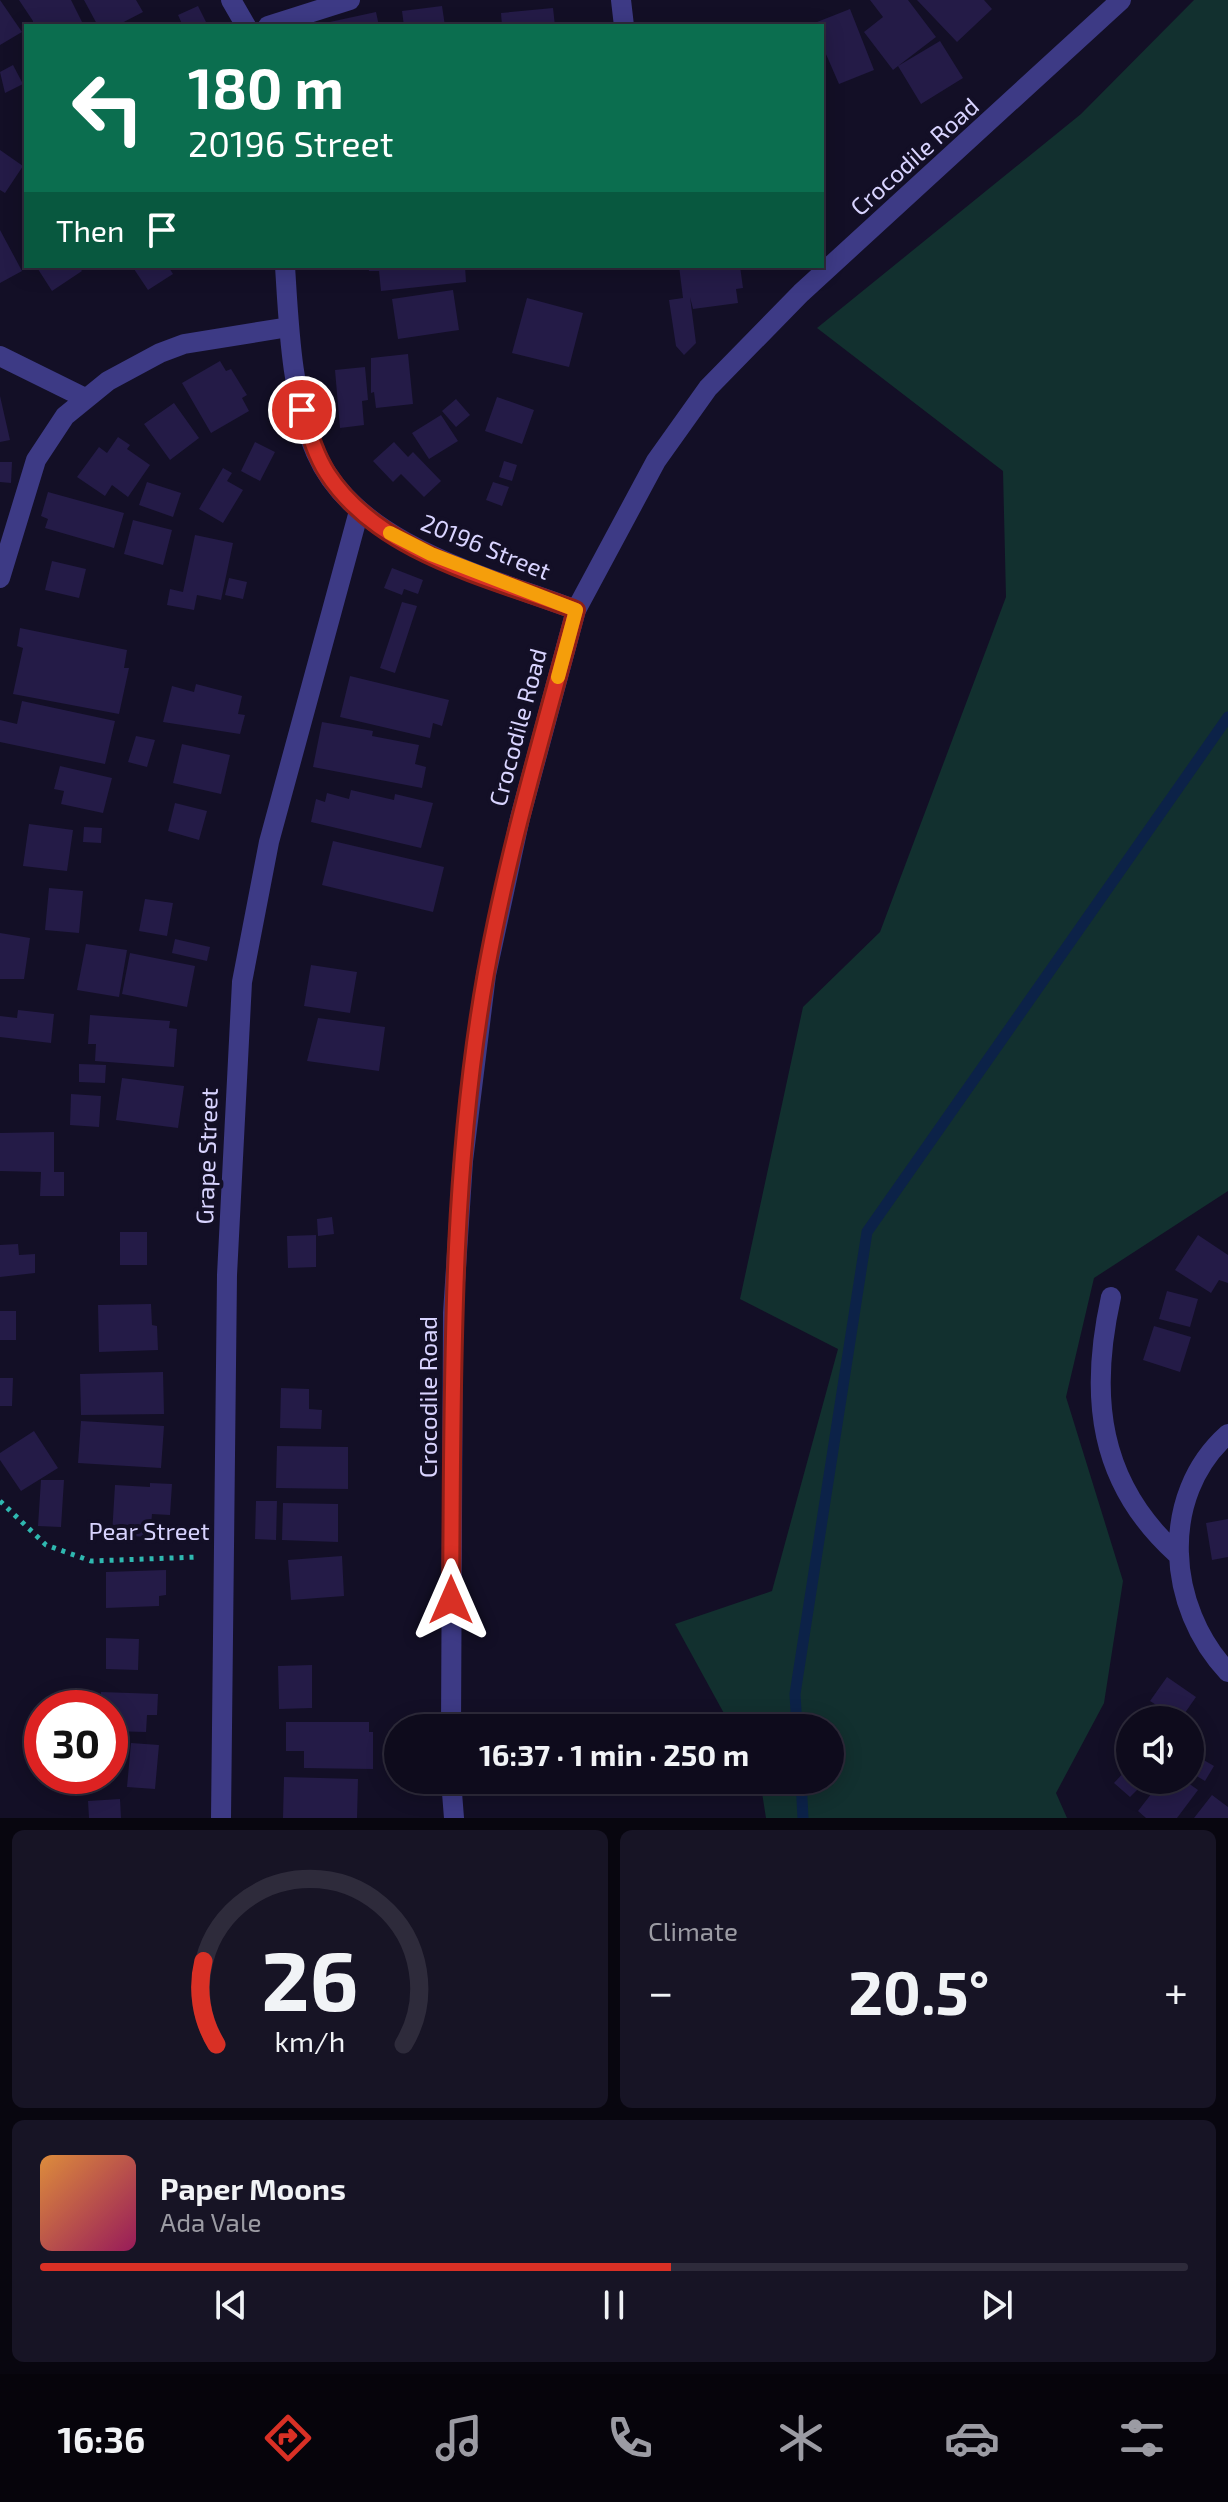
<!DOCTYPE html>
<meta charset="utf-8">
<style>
:root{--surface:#0e0b1c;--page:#171425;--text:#f1f3f6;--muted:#9b9ba3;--line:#2e2b3b;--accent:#d93025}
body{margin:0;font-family:"Exo 2",sans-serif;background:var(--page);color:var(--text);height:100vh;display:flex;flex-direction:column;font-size:30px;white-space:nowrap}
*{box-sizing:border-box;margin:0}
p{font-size:26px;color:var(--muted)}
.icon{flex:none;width:44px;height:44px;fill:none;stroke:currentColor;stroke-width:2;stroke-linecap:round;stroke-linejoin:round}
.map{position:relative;height:1818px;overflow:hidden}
.drawer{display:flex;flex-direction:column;gap:12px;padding:12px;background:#08060f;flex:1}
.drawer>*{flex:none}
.banner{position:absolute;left:24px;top:24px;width:800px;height:244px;border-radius:0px;box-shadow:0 4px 20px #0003,0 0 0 2px var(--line);background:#0b6e4f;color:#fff;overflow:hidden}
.buttons{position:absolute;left:1116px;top:1706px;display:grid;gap:16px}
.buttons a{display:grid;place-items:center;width:88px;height:88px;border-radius:50%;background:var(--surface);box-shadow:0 4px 20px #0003,0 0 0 2px var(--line);font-size:40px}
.speed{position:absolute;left:24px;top:1690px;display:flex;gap:16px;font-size:40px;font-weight:700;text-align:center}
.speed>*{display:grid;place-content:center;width:104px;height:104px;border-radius:50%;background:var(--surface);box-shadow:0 4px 20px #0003,0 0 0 2px var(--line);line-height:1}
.speed .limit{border:12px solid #d22;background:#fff;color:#111}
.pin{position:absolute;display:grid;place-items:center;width:68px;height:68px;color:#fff;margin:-34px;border:4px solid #fff;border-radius:50%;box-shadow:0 2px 8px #0007}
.me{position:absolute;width:88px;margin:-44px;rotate:0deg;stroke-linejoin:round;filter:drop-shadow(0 0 6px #0008)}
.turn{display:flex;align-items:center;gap:28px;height:168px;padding:0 32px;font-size:36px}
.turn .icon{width:104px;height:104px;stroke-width:2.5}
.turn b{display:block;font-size:56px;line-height:68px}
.then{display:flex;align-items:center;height:76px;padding:0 32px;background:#0003;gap:16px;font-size:30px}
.big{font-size:60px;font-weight:700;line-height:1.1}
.drawer .tile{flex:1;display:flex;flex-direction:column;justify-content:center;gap:12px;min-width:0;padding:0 28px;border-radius:12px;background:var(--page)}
.drawer .dial{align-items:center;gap:0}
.dial svg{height:208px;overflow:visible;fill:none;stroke:var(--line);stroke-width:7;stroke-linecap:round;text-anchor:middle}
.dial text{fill:var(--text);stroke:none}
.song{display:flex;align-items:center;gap:24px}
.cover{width:96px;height:96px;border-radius:12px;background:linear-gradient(135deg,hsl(30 70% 55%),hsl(330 70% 35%))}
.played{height:8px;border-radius:4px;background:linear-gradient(90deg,var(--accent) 55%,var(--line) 55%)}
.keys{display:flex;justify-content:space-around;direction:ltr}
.heat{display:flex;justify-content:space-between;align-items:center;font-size:44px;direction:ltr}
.drawer .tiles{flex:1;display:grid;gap:12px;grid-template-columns:1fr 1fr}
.tile:last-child{grid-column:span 2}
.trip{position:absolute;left:384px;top:1714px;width:460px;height:80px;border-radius:40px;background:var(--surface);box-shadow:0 4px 20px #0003,0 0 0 2px var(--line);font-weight:700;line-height:80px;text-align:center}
.dock{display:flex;height:128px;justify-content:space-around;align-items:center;background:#06040b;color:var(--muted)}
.dock .icon{width:56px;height:56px}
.dock .current{color:var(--accent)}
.dock b{font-size:36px;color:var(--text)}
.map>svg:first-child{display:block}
</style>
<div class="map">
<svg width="1228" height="1818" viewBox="0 0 1228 1818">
<rect width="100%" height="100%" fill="#130f26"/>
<path fill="#12302f" d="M1194,0H1228V1191L1094,1278L1066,1397L1123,1581L1104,1703L1056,1793L1067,1818H766L760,1780H830V1728H732L675,1624L772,1591L838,1349L740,1299L803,1007L880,932L1006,597L1003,471L817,328L1081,114Z"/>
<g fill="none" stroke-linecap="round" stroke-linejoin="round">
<path stroke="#0c2248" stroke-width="11" d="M797,1728L795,1694L867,1232L1228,717
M801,1780L803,1818"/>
</g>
<path fill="#241b47" d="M0,0L22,32L0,45Z
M19,0H71L84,26H32L33,21Z
M84,0H136L143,12L116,26H98Z
M870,0H908L936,37L898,66L940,41L963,78L921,104L898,66L893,70L864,32L883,17Z
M917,0H984L992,9L957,42Z
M198,6L208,26H183L178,15Z
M442,6L445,26H404L402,11Z
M553,8L555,26H502L501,13Z
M850,9L874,70L839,84L822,45V26H807Z
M376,12L379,26H316V25Z
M13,65L23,84L5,93L0,72Z
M0,150L23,166L5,193L0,190Z
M0,230L22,271L0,283Z
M36,266H78L82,271L52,291Z
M132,266H168L173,274L148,290Z
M368,266H465L466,282L381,291L379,271H369Z
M679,266H740L743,288L736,289L738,303L693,309L690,297L696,343L684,355L676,346L669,300L683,298Z
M453,290L459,330L398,339L392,299Z
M527,298L583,313L569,367L512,353Z
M408,354L413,404L376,408L374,392L371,393V358Z
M220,361L226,371L231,369L247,395L242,398L249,411L211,433L182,383Z
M365,367L368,400L362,401L364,425L340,428L335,370Z
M0,396L10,440L0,442Z
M497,397L534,410L522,444L485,431Z
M456,399L470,415L456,427L442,411Z
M174,403L199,438L170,460L144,424Z
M441,415L458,441L429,459L412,433Z
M118,437L130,445L127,449L150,465L128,497L112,485L105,496L77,477L99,447L107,453Z
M255,442L275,452L260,481L241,471Z
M394,442L408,457L413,452L441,481L424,497L401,474L393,482L373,461Z
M504,461L517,465L512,481L499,477Z
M0,462H12L11,483L0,482Z
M223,468L232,473L227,481L243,490L223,523L199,509Z
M147,482L181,493L173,517L139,505Z
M493,482L509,487L502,506L486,500Z
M48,492L124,513L114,548L45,528L48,519L41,516Z
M133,520L172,530L163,565L124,554Z
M195,535L233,543L221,600L197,595L194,610L167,605L170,589L183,592Z
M52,561L86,569L79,598L45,590Z
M392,568L423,580L418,594L404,589L402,595L384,588Z
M229,578L247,582L243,599L225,595Z
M402,602L417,606L395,673L380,668Z
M20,628L127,650L124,668H129L119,714L13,694L23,648L17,646Z
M350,676L449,700L442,726L433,723L430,738L340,717Z
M196,684L242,696L238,714L245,715L240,734L163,722L172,686L194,692Z
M22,701L115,721L105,764L0,742V720L17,724Z
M322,722L373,731L372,736L419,745L415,764L426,767L422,788L313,767Z
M136,736L155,740L147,767L128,762Z
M182,744L230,755L221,794L173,783Z
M60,766L112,778L103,813L61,804L64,791L54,789Z
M351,790L394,800L395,794L433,803L421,848L311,822L316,799L325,802L327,793L349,799Z
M175,803L207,811L199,840L168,831Z
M29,824L73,830L67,871L23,866Z
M84,827L102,828L101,843L83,842Z
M333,841L444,867L433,912L322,885Z
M49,888L83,891L79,933L45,930Z
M145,899L173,903L167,936L139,931Z
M0,933L30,938L24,979H0Z
M175,939L210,947L207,961L172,953Z
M86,944L127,950L119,997L77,990Z
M130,953L195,966L187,1007L122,994Z
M311,965L357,972L350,1013L304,1006Z
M18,1010L54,1014L51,1043L0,1037V1016L17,1018Z
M90,1015L170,1021L169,1028L177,1029L174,1067L95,1061L96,1044H88Z
M318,1018L385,1027L379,1071L307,1061Z
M79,1064L106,1065L105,1083L79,1082Z
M122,1078L184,1086L178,1128L116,1120Z
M71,1094L101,1096L99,1127L70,1125Z
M54,1132V1172H64V1196H40L41,1172L0,1171V1133Z
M332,1217L334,1234L318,1236L317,1219Z
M120,1232H147V1265H120Z
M316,1235V1267L288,1268L287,1236Z
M1198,1235L1228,1255V1283L1219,1280L1211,1293L1175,1270Z
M18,1244L19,1255L35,1254V1273L0,1277V1245Z
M1167,1291L1198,1299L1190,1327L1159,1319Z
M151,1304L152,1325L157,1326L158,1350L99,1352L98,1305Z
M0,1311H16V1340H0Z
M1154,1326L1191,1337L1180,1372L1143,1360Z
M163,1372L164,1414L81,1415L80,1374Z
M0,1378H13L12,1406H0Z
M281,1388L309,1389V1409L322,1410L321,1429L280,1428Z
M81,1421L164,1426L161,1468L78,1463Z
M34,1431L58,1468L21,1491L0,1460V1453Z
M277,1446L348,1447V1489L276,1488Z
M41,1480H64L61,1527L38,1526Z
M150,1483L172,1484L170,1515L152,1514L150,1537L112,1535L115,1485L150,1487Z
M256,1501H277L276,1540L255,1539Z
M283,1503L338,1504V1542L282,1540Z
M1228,1519V1557L1212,1560L1206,1523Z
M342,1556L344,1596L291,1600L288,1560Z
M166,1570V1595L159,1596V1606L106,1608V1572Z
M106,1638L139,1639L138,1670L106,1669Z
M312,1665V1708L279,1709L278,1666Z
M1167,1677L1196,1697L1180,1720L1150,1701Z
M101,1692L158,1694L157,1715H147L146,1732L110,1731V1708H96L101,1705Z
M286,1722H369V1732H373V1769L304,1768V1751H286Z
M1128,1734L1130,1736V1759L1116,1746Z
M131,1743L159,1745L155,1789L127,1787Z
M1190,1752L1214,1766L1205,1781L1190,1772Z
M1126,1770L1130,1780H1147L1130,1797L1114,1783Z
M284,1777L358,1779L357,1818H283Z
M1162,1780H1184L1198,1790L1177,1818H1146L1138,1811Z
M1212,1795L1228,1807V1818H1194Z
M120,1799L121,1818H89L88,1801Z"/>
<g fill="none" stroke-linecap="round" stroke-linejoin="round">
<path stroke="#2fb8b0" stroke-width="5" stroke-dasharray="4 6" stroke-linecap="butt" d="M0,1501L46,1545L91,1561L197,1557"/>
<path stroke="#3d3a85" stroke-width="20" d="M231,0L246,26
M621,0L624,26
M268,26L350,0
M285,266C289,328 291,395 316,453C356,546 490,577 576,610
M0,356L85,398
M0,578L36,460L65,416L108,381L160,353L184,344L289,327
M1111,1297C1089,1396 1098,1483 1177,1554
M1228,1434C1158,1496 1167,1608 1228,1672
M451,1728L453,1313L463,1161L486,975L520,818L576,610L656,461L708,388L801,293L1121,0
M451,1780L454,1818
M221,1818L227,1275L242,982L269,842L359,511"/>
</g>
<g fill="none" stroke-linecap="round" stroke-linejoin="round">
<defs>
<path id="route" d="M302,410C309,432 315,454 327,473C379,554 492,578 576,610C544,730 508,850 486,973C449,1180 453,1391 451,1600"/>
</defs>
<use href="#route" stroke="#8d1f18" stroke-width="20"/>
<use href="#route" stroke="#d93025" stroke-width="14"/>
<path stroke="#f59e0b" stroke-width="14" d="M390,533L431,554L576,610L558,677"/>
</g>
<g text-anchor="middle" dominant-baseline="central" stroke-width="8" stroke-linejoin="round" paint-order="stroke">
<g font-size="24" fill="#d9d4ff" stroke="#130f26">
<text transform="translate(914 156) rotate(-42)">Crocodile Road</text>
<text transform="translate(486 546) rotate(22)">20196 Street</text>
<text transform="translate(517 727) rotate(-75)">Crocodile Road</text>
<text transform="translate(206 1156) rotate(-88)">Grape Street</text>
<text transform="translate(427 1397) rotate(-90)">Crocodile Road</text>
<text x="149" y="1530">Pear Street</text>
</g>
</g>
</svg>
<div class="buttons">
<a><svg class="icon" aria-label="sound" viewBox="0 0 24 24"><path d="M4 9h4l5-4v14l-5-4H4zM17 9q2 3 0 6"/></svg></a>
</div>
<div class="speed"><div class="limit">30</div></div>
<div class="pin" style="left:302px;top:410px;background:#d93025"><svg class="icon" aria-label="arrive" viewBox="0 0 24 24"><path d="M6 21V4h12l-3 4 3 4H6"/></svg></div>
<svg class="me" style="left:451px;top:1600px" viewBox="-20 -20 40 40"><path d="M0-17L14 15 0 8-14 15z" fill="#d93025" stroke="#fff" stroke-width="4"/></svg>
<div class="trip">16:37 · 1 min · 250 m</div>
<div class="banner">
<div class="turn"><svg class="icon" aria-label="left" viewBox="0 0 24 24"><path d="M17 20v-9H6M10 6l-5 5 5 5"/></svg><div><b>180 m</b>20196 Street</div></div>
<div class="then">Then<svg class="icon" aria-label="arrive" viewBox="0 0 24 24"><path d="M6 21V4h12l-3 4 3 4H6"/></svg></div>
</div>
</div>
<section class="drawer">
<div class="tiles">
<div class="tile dial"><svg viewBox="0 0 100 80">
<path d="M14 69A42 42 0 1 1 86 69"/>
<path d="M14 69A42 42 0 0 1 9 37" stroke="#d93025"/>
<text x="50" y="56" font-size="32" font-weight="700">26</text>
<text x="50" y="72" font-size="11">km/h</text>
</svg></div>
<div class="tile"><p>Climate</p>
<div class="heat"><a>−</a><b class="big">20.5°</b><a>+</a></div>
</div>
<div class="tile">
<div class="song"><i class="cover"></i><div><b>Paper Moons</b><p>Ada Vale</p></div></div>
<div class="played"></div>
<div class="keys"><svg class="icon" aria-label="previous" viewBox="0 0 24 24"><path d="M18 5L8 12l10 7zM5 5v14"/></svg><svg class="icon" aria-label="pause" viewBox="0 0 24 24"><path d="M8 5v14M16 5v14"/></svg><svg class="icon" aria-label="next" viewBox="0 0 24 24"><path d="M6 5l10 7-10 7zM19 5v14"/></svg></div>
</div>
</div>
</section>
<nav class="dock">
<b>16:36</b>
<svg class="icon current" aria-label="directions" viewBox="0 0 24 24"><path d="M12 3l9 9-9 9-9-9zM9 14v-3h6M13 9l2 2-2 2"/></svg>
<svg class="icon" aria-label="music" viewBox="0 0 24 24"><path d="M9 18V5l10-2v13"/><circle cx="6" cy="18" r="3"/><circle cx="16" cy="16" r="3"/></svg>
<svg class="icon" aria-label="phone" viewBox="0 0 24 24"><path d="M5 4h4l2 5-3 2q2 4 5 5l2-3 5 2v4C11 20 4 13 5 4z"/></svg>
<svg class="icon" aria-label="climate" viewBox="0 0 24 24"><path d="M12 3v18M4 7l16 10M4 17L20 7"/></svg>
<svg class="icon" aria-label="car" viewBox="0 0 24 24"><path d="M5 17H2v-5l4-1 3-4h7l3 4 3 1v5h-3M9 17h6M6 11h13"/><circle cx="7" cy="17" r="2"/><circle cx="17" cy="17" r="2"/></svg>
<svg class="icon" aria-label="filters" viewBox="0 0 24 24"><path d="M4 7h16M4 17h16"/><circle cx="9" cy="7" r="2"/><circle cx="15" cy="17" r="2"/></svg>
</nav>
